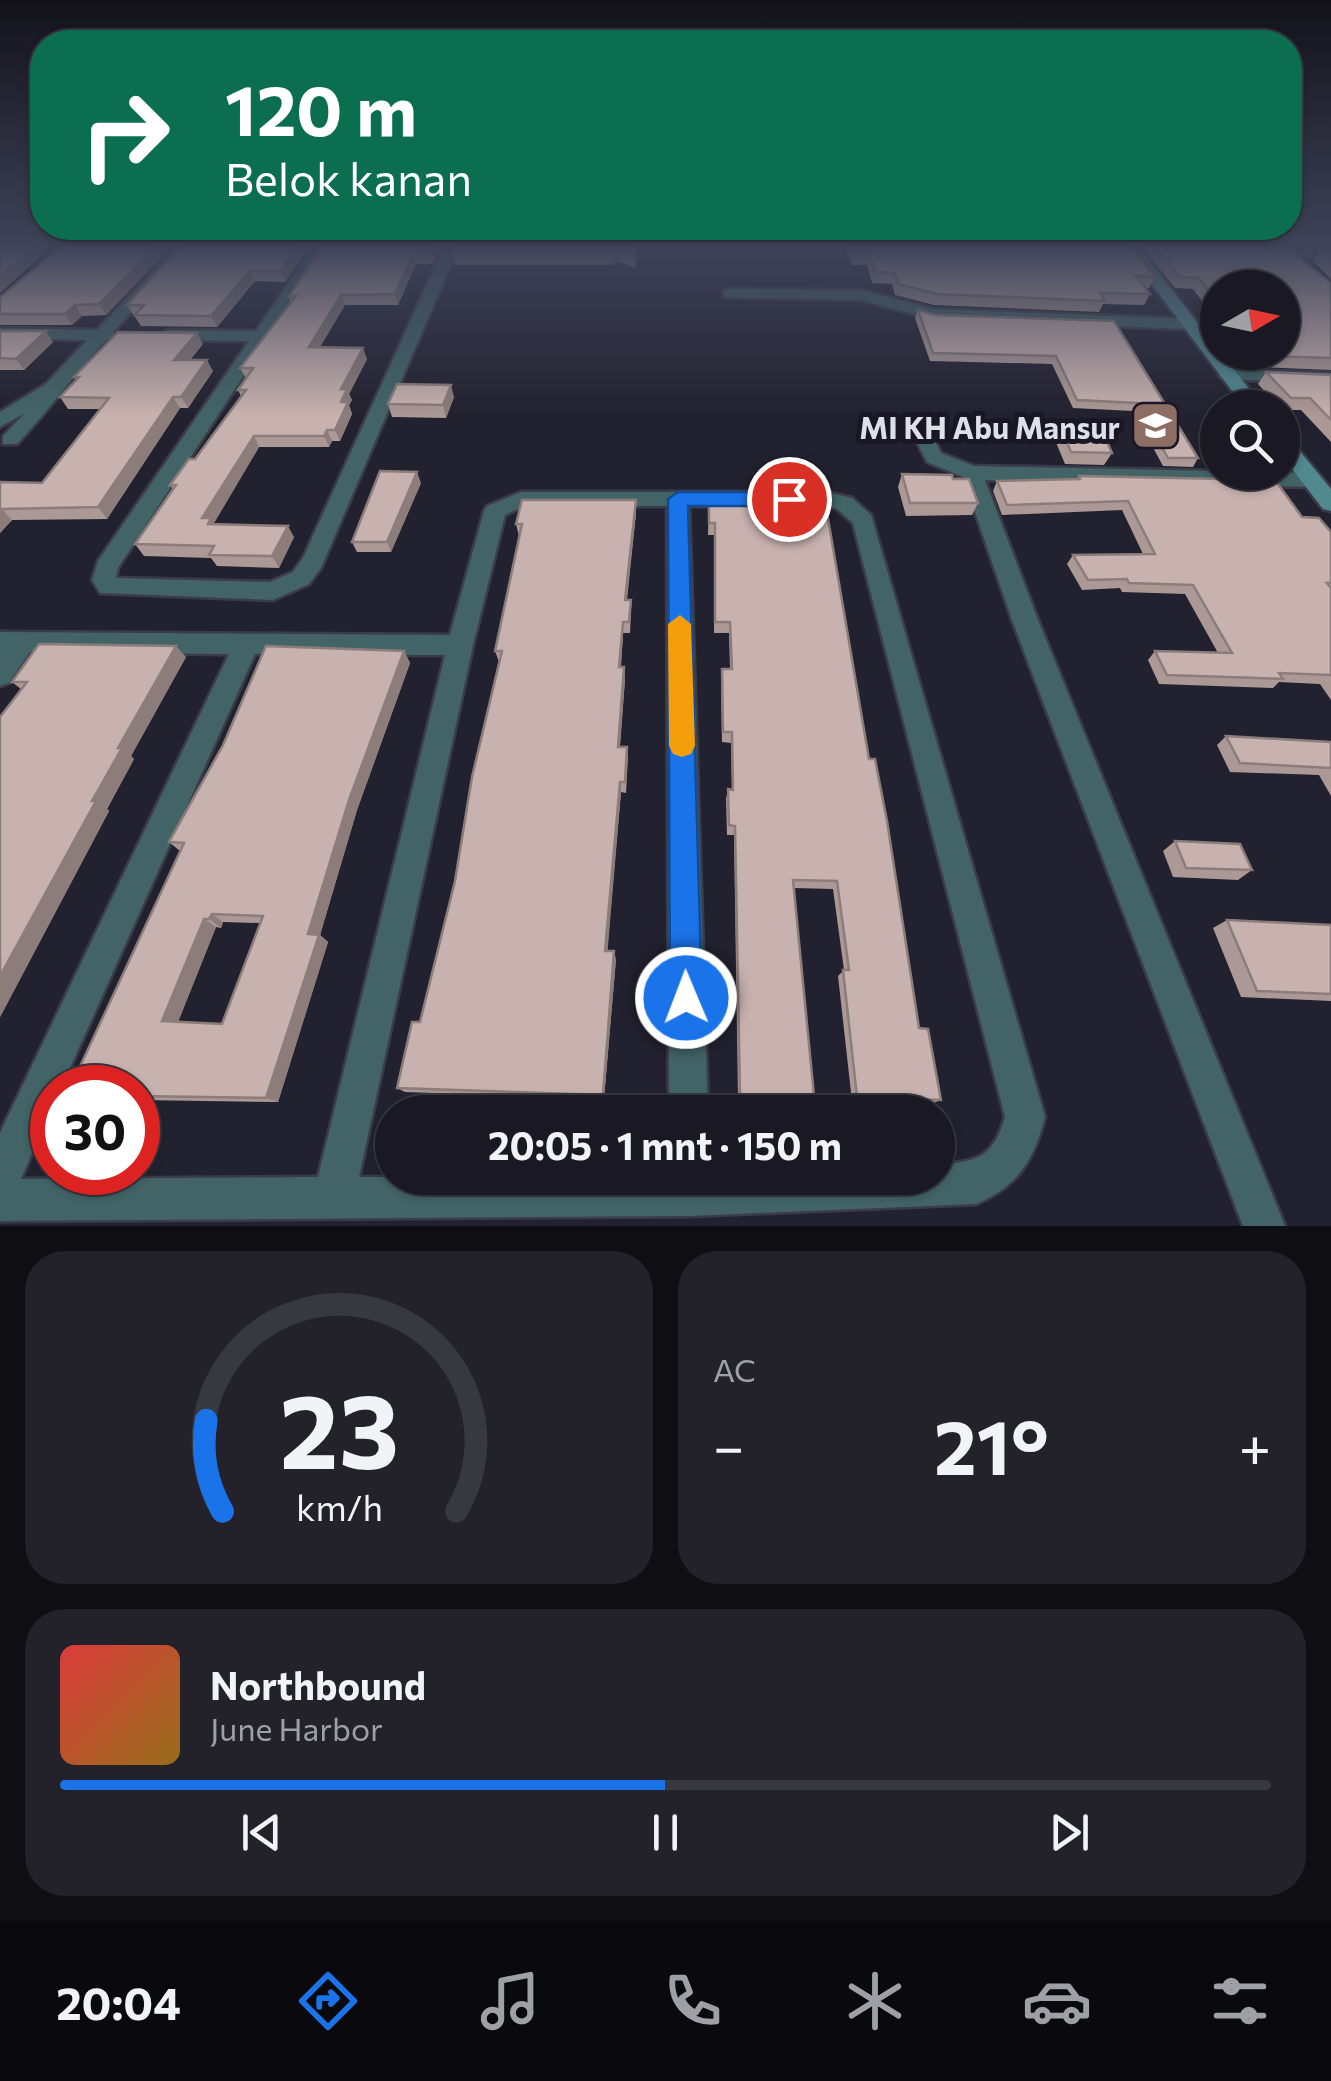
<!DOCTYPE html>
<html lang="id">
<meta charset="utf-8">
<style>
:root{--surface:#1a1923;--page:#23222b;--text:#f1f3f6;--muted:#9fa0a6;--line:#383841;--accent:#1a73e8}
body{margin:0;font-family:Commissioner,sans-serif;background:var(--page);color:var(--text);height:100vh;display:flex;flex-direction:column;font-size:38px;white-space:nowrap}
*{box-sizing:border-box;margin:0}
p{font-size:32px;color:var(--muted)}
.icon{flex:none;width:55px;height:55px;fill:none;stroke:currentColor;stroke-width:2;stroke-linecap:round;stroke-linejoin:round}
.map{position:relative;height:1226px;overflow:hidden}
.panel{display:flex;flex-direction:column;gap:25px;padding:25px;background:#0e0e13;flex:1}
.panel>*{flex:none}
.banner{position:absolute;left:30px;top:30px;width:1272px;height:210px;border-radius:40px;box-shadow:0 2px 8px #0004,0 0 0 2px var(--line);background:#0b6e4f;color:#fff;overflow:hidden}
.needle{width:65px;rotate:81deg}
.tools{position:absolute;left:1200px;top:270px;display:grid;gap:20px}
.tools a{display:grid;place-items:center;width:100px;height:100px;border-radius:50%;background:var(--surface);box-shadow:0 2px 8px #0004,0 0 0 2px var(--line);font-size:50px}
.speed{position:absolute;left:30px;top:1065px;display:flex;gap:20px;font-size:50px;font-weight:700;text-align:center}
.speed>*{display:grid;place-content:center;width:130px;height:130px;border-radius:50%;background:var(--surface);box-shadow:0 2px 8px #0004,0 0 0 2px var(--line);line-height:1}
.speed .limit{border:15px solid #d22;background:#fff;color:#111}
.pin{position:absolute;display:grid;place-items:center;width:85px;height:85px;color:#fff;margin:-42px;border:5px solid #fff;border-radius:50%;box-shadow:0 2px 10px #0007}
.me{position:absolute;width:110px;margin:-55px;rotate:359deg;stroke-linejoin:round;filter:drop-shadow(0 0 8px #0008)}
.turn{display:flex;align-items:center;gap:35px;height:210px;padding:0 30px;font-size:45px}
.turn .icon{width:130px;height:130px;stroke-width:2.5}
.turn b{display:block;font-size:70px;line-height:85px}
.big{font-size:75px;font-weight:700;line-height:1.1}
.panel .tile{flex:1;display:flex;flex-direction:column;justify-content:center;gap:15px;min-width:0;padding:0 35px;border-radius:40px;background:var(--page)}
.panel .dial{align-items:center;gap:0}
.dial svg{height:260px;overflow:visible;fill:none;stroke:var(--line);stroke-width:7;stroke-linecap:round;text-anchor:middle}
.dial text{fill:var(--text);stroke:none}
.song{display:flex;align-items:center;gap:30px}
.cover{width:120px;height:120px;border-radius:15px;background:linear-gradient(135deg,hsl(0 70% 55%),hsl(40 70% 35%))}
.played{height:10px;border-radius:5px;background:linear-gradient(90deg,var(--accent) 50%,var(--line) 50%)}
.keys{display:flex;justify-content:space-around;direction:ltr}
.heat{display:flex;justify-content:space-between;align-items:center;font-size:55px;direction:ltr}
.panel .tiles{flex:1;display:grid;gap:25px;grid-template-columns:1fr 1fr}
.tile:last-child{grid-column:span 2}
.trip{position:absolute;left:375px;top:1095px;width:580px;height:100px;border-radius:50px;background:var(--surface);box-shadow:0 2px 8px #0004,0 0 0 2px var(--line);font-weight:700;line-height:100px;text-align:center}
.menu{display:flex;height:160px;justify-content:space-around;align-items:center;background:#0a0a0e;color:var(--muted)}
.menu .icon{width:70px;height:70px}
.menu .current{color:var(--accent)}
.menu b{font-size:45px;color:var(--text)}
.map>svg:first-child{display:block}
</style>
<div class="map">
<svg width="1331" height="1226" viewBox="0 0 1331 1226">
<rect width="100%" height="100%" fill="#22212f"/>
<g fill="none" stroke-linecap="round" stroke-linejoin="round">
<defs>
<path id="street" d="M177,245H192L114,331V339L106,340C74,375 49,410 17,444H3V436L25,413L0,427V412L46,384L87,340L0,338V328L97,330Z
M315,245H329L118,568L116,578L270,582L293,572L303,558L445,245H459L321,568L309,584L273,600L100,593L92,580L98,561L249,341L168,340L159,335L168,330L256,331Z
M1261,246L1331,250V258L1256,253V247Z
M730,289L861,290L933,309L1191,319L1199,324L1191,329L933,319L861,300L724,297V291Z
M1228,370L1331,373V383L1222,379L1219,375Z
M921,424L928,426L941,453L974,466L1313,473L1324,480L1313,487L985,480L1038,620L1285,1226H1243L1012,620L963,477L927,462L911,430Z
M521,492H826L852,498L871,515L1045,1117C1034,1160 1018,1186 976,1204L689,1216L0,1221V1133L229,654L30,652L9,683L0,686V632L450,635L484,511L487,506ZM524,506H667L669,1112H708L689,506H826L837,509L853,523L1005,1117C993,1158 977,1162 938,1164V1178L359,1177L473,645L505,515ZM255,654L445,655L318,1177L21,1179L52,1107V1088H61Z"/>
<path id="secondary" d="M1122,245H1137L1264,408H1245Z
M1282,436L1289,438L1331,489V511L1323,509L1282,456Z"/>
</defs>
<use href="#street" stroke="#3c3c49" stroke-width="5"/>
<use href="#secondary" stroke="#3c3c49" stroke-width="5"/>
<use href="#street" fill="#426467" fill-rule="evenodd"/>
<use href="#secondary" fill="#50898e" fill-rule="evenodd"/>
</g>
<path fill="#ac9996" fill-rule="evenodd" d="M63,245H173L106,315L82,316L72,325H0V297Z
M310,245L285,282L255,281L217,327L141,326L127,305Z
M323,245H443L432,264H416L398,305H345L320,347L367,359L349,394L352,400L349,405L352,414L340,441H332L329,447H259L214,523L294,537L279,568L217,566L211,558L144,556L135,544L173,489L170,485L195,459L241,396L238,390L246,378L240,368L291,302L289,296Z
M636,245L635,268L620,262L611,265H455L453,254Z
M845,245H1131L1155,277L1149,288H1145L1150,294L1144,305L1103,304L1099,312L934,305L895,295L892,284L872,283L867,265H852Z
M1140,245H1231L1331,283V370L1261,367L1250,352H1282L1218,288V311L1213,305H1205L1193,289L1175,288Z
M1320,250H1331V279L1313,261Z
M918,310L935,315L1114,321L1198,458L1193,467L1163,466L1133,411L1073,408L1052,364L930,361L915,318Z
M0,331L53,342L24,370H0Z
M203,344L190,360L213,371L188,408H180L107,519L12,520L0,533V482L42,483L100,409H68L60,397L76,380L74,377Z
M1266,372L1331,375V442L1301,410H1282V408H1280L1258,384Z
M454,397L446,418L392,417L388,404Z
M1058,421L1112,453L1104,465L1065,464L1052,433Z
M902,474L953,479L978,503L972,515L906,516L898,487Z
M1079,476L1302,517L1331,532V700L1320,684L1279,682L1273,688L1159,684L1148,660L1155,651L1218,653L1185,594L1122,592L1120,588L1082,590L1067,564L1073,555L1143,554L1122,510L1002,515L993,491L997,481L1077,479Z
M421,483L391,552H357L352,542Z
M709,501L869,759L919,1028L941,1100L933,1103L852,1101L838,976L844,970L833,889L794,888L814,1096L809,1100L738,1098L734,835H727L726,799L728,789L732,790L731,743L722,742L721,680L722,669H730L729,633H714L715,535H708Z
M636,513L627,600L631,612L630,633H623L621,667H624L625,679L620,747H627L628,757L626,793L621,792L607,951L616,959L604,1099L405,1092L397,1088L420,1022L455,881L499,662L495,651L519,536L516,524Z
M404,651L410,663L357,810L320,935L328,942L278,1102L138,1100V1088L180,851L169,842ZM223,922L260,923L222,1024L178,1022L216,927L221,928Z
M186,657L131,756L134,759L107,809L109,811L0,1017L21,689L12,682Z
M1226,736L1331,742V796L1319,775L1230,772L1217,745Z
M1175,841L1252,870L1238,880L1173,877L1163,851Z
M1227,920L1331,925V1001L1241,997L1213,928Z"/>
<path fill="#8c7d7a" d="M36,245H54L0,293V276Z
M158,245H173L106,315L99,304Z
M299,245H310L285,282L281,271Z
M435,245H443L432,264L430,254Z
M620,251V262L611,265V254Z
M413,254L416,264L398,305L395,294Z
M250,271L255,281L217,327L211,316Z
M341,295L345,305L313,358L309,347Z
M75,305L82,316L72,325L65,314Z
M46,331L53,342L24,370L16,359Z
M197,333L203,344L181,371L174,360Z
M363,348L367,359L349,394L352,400L349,405L352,414L340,441L335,430L341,402V389Z
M207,360L213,371L188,408L181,397Z
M451,385L454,397L446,418L443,405Z
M173,397L180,408L107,519L98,507Z
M327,430L332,441L329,447L324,436Z
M254,436L259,447L214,523L218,530L202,518Z
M417,472L421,483L391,552L387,542Z
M636,500V513L625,612V600Z
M1,508L12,520L0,533V509Z
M288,526L294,537L279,568L272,556Z
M623,622V633L620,678L619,667Z
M176,646L186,657L131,756L134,759L107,809L109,811L0,1017V976L92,801L118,748Z
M404,651L410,663L357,810L320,935L328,942L278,1102L266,1098L308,934L349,800Z
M624,667L625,679L619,757L618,747Z
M620,782L621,792L607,958L605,951Z
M212,914L223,922L221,928L209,919Z
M204,919L216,927L176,1027L162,1021Z
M614,951L616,959L604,1099L603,1095Z"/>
<path fill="#c8b2af" stroke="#8c7d7a" stroke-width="2.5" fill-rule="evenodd" d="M0,245H36L0,276Z
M63,245H158L99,304L75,305L65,314H0V297Z
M181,245H299L281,271H250L211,316L135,315L144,305H127Z
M323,245H435L430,254H413L395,294L341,295L309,347L363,348L341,389H347L341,402H348L335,430H327L324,436H254L202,518H211L208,524L288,526L272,556L209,555L214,546L135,544L176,485H170L189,459H195L246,390H238L253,368H240L296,296H289Z
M456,245H635V258L620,251L611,254H453Z
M851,245H1131L1155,277L1136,276L1150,294L1100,293L1105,301L937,294L898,284L894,273L875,272L869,254H854Z
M1154,245H1231L1289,249L1331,283V358L1269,356L1266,352H1282V288H1218V294H1211L1199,278L1181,277Z
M1320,250H1331V261Z
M918,310L935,315L1114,321L1198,458H1168L1137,403L1077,400L1056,356L933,353Z
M0,331H46L16,359L0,358Z
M118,332L197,333L174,360H207L181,397H173L98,507L0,509V482L42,483L109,398L60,397L79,377H74Z
M1266,372L1331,375V420L1310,398H1291Z
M397,384L451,385L443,405L388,404Z
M1058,421L1098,423L1112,453L1071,452Z
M380,471L417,472L387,542H352Z
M902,474L952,475L953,479H969L978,503H910Z
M1079,476L1275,480L1302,517L1319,518L1331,532V583H1327L1331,588V675L1279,673L1283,679L1167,675L1155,651L1232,653L1193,585L1129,583L1127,579L1088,580L1073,555L1155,554L1128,501L1007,505L997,481L1080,479Z
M522,500H636L625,600H631L629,622H623L619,667H624L618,747H627L625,782H620L605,951H614L603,1095L397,1088L412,1022H420L455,881L472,777L502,651H495L522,524H516Z
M709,501H825L869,759H875L887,821L919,1028L928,1029L941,1100L857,1097L843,970H849L837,881L793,880L814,1096L740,1094L735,826L729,825L728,789L733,790L732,732H723L722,669H732L730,622H715V523H709Z
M39,644L176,646L118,748H122L92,801H96L0,976V717L27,682H12Z
M266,646L404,651L349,800L308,934L319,935L266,1098L138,1096V1088H70L184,843L169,842L223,745ZM212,914L263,916L222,1024L162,1021L204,919H209Z
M1226,736L1331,742V768L1240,763Z
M1175,841L1240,844L1252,870L1186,868Z
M1227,920L1331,925V994L1257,991Z"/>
<linearGradient id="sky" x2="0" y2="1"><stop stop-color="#13121a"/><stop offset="0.59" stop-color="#3e4358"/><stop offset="1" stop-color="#3e4358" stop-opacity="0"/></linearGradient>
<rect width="1331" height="417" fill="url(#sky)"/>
<path fill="#1a73e8" stroke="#114b97" stroke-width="2.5" d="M678,492H789L799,499L789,506H688L702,998L698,1009L686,1014L674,1009L670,998L668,499Z"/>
<path fill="#f59e0b" d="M680,615L691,624L695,746L691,754L682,757L673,754L669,746L668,624Z"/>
<defs>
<symbol id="school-square" viewBox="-11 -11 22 22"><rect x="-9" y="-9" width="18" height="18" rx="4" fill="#8d6e63" stroke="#191725"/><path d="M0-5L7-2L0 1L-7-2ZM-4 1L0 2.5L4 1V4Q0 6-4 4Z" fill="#fff"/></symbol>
</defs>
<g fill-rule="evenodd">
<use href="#school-square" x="1128" y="398" width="55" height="55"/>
</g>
<g text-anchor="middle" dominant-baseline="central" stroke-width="10" stroke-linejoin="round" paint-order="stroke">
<g font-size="30" font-weight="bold" fill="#dfdfe8" stroke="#191725" text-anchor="end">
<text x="1120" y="426">MI KH Abu Mansur</text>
</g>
</g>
</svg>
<div class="tools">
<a><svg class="needle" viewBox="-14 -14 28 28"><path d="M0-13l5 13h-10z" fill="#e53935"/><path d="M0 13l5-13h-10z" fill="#9fa0a6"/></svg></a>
<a><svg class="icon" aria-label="search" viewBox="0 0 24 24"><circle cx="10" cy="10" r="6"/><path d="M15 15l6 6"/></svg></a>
</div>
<div class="speed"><div class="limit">30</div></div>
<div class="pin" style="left:789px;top:499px;background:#d93025"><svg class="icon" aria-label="arrive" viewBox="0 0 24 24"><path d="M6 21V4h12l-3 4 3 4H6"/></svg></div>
<svg class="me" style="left:686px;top:998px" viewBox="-20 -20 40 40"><circle r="17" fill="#1a73e8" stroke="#fff" stroke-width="3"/><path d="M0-11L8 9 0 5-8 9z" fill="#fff"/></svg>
<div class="trip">20:05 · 1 mnt · 150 m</div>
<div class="banner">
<div class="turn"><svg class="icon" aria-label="right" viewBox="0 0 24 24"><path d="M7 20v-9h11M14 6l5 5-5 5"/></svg><div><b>120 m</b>Belok kanan</div></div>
</div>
</div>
<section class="panel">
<div class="tiles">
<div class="tile dial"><svg viewBox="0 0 100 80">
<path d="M14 69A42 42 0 1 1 86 69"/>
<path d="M14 69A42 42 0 0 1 9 41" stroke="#1a73e8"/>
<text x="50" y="56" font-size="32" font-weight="700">23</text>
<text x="50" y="72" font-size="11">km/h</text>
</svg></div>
<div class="tile"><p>AC</p>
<div class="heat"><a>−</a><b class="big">21°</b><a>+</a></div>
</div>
<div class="tile">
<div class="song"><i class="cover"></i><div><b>Northbound</b><p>June Harbor</p></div></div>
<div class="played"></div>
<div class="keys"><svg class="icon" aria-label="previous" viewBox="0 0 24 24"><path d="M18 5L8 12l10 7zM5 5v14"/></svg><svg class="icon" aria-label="pause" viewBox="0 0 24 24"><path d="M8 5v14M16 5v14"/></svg><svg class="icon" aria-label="next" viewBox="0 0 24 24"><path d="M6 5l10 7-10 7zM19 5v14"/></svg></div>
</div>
</div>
</section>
<nav class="menu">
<b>20:04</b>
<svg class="icon current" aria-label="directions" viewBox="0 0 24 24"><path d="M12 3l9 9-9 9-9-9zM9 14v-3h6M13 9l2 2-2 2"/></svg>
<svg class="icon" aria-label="music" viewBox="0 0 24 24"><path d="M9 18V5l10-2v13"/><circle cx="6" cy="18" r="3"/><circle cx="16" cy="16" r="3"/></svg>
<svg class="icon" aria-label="phone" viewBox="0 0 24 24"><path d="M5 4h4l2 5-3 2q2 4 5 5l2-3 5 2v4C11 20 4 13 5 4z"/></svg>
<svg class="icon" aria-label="climate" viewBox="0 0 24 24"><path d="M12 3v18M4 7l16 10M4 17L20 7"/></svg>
<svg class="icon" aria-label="car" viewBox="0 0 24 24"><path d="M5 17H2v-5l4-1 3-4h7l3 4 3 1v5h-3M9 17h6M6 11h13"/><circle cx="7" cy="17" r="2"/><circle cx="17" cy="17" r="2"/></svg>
<svg class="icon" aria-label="filters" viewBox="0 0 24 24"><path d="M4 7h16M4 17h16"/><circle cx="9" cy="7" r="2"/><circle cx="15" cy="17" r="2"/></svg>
</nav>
